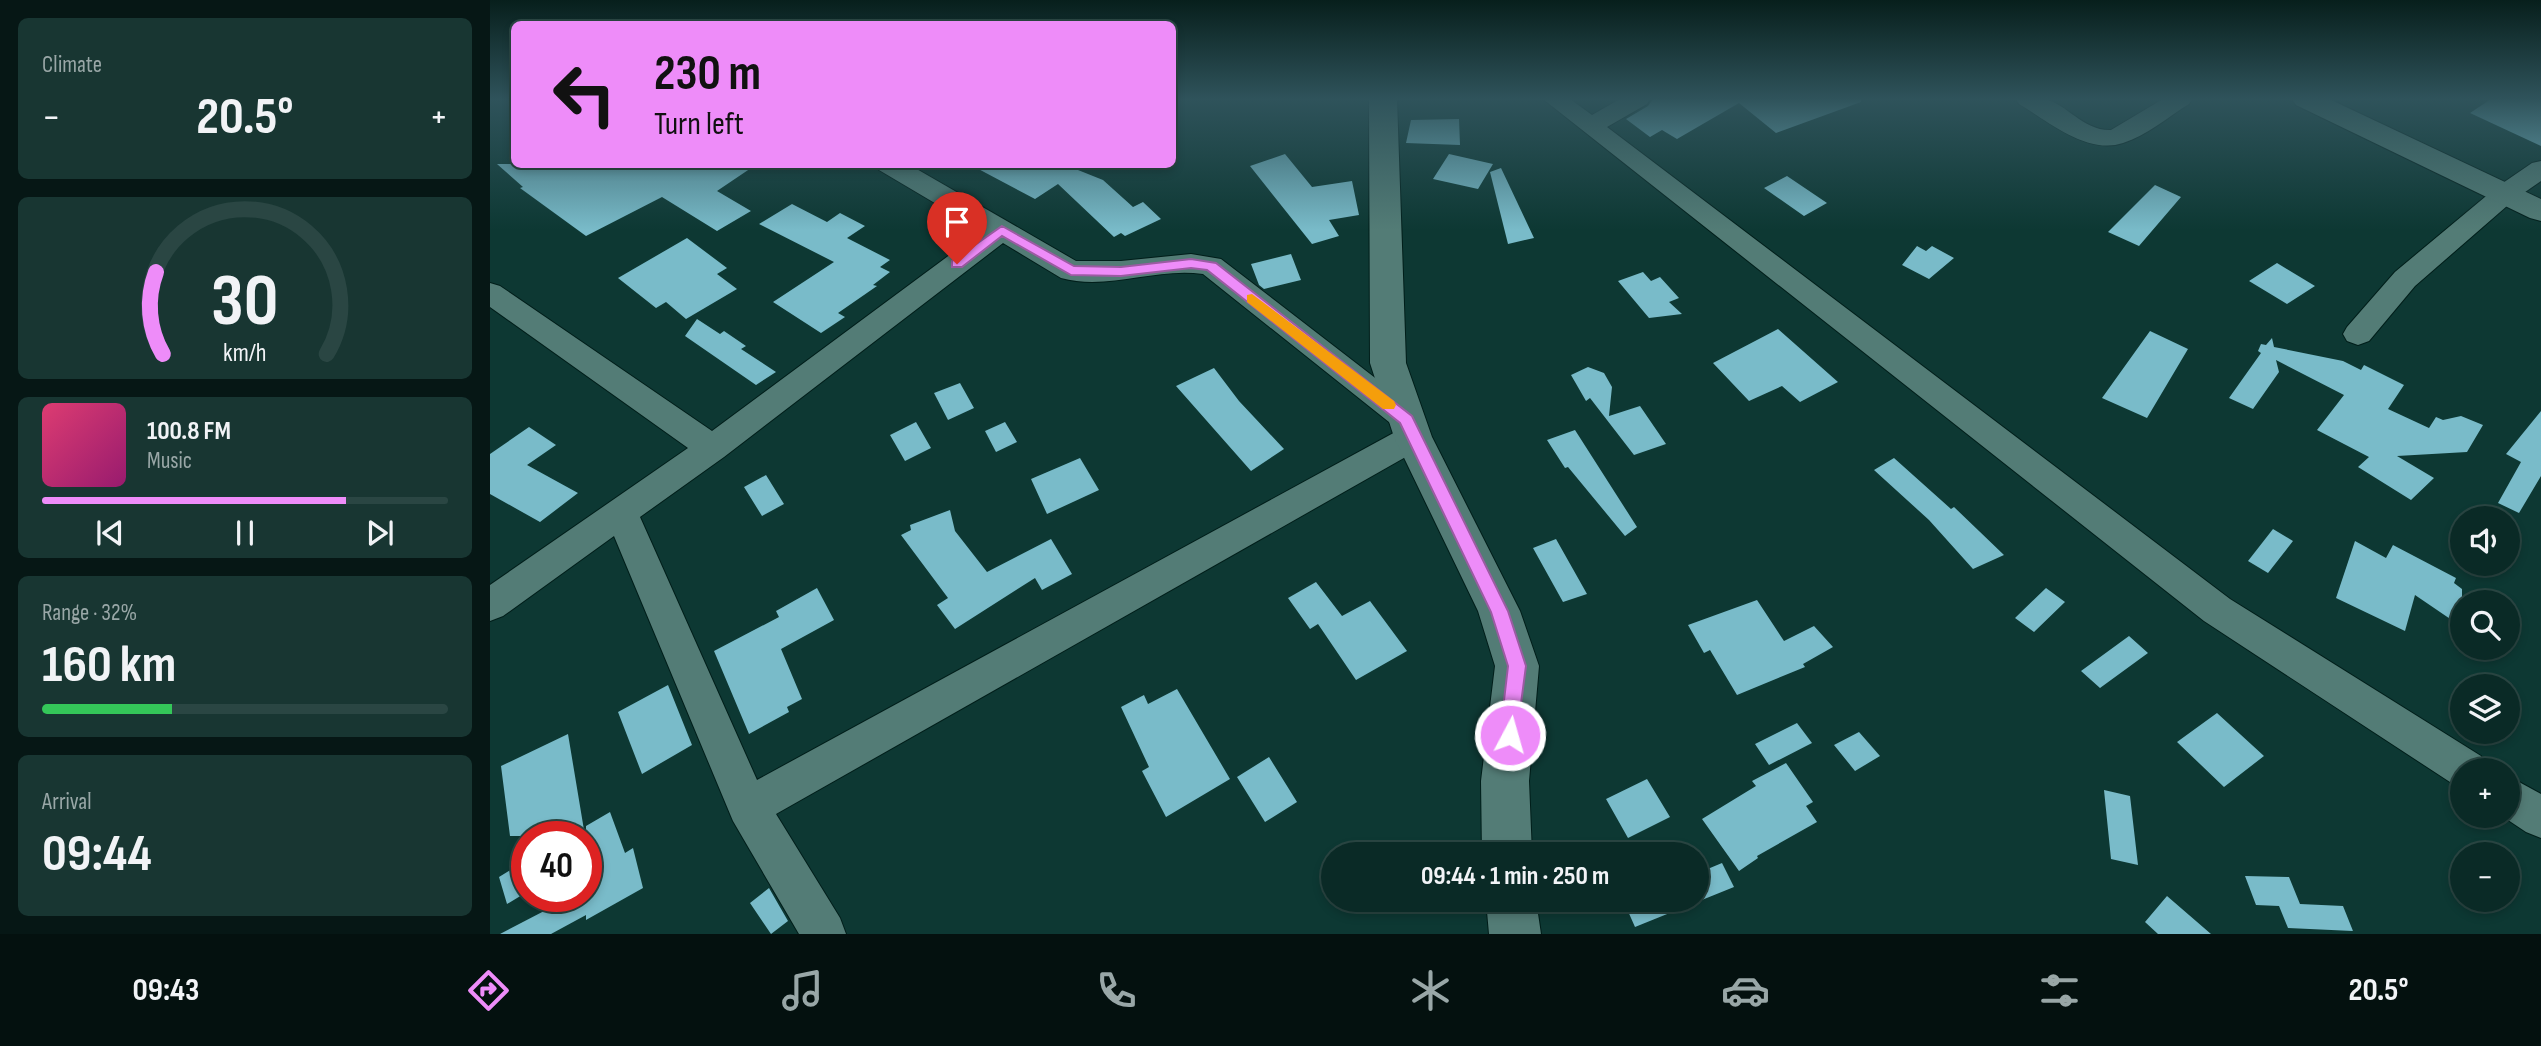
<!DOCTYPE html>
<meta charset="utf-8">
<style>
:root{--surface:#0a2a26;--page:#183632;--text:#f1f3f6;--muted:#99a7a7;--line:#2a4643;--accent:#ee8cf9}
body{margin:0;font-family:"Sofia Sans Condensed",sans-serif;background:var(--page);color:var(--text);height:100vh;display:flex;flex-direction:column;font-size:26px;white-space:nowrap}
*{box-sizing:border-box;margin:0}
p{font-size:23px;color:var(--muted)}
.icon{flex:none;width:38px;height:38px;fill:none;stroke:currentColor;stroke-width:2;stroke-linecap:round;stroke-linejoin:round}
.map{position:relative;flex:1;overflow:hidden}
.drawer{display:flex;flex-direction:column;gap:18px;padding:18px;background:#061715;width:490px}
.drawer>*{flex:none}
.hud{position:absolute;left:21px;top:21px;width:665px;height:147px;border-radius:10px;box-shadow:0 4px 10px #0003,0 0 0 2px var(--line);background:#ee8cf9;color:#111;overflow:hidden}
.fabs{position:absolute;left:1960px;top:506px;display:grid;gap:14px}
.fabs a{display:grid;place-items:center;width:70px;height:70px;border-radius:50%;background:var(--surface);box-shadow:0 4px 10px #0003,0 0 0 2px var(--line);font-size:35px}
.speed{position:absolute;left:21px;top:821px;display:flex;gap:14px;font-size:35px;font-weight:700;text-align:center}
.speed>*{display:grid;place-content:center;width:91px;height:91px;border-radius:50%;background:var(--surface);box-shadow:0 4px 10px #0003,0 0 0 2px var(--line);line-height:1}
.speed .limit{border:10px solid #d22;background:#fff;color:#111}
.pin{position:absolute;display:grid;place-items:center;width:60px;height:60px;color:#fff;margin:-72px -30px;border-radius:50% 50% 50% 0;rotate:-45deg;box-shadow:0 0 7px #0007}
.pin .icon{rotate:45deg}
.me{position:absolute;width:77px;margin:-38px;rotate:6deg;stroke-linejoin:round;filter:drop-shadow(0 0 5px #0008)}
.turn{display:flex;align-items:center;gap:24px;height:147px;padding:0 28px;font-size:32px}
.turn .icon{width:91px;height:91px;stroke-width:2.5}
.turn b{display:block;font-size:49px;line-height:60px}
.big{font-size:52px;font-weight:700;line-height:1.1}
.drawer .card{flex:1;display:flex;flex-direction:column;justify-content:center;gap:10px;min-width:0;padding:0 24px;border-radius:10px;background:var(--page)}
.drawer .dial{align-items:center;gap:0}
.dial svg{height:182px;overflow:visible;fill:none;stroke:var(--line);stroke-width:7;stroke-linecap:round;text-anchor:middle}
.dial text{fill:var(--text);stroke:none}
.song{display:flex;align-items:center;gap:21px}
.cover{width:84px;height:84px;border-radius:10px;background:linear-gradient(135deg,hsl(340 70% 55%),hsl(320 70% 35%))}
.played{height:7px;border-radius:4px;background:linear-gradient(90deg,var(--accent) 75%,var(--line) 75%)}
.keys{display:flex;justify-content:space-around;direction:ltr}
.heat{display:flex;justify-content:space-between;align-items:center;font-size:38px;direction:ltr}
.charge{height:10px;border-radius:5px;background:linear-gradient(90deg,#34c759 32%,var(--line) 0)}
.trip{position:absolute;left:831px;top:842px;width:388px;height:70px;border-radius:35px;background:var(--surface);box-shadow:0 4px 10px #0003,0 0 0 2px var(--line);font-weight:700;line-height:70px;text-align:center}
.dock{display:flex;height:112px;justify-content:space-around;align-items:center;background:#04110f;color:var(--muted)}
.dock .icon{width:49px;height:49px}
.dock .on{color:var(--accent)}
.dock b{font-size:32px;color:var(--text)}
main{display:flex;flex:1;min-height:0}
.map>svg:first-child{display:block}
</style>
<main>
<section class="drawer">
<div class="card"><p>Climate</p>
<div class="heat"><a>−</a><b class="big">20.5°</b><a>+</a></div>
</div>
<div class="card dial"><svg viewBox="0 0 100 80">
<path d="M14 69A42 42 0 1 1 86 69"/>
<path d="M14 69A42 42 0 0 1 11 33" stroke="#ee8cf9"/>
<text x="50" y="56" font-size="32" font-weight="700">30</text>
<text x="50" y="72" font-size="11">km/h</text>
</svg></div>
<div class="card">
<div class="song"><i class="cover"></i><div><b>100.8 FM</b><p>Music</p></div></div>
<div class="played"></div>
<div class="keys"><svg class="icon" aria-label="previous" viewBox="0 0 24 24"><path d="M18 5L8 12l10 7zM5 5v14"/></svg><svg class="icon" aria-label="pause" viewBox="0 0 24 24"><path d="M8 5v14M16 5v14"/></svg><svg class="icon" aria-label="next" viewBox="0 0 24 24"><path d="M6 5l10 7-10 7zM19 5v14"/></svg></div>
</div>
<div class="card"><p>Range · 32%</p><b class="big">160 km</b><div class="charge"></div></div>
<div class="card"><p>Arrival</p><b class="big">09:44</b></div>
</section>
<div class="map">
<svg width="2051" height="934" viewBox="0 0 2051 934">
<rect width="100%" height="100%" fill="#0d3833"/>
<path fill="#79bbc9" d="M1163,99H1371V102L1286,133L1249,103L1187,139L1172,130L1160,137L1136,119L1158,106Z
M2001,99H2051V146L1980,113Z
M969,119L970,145L916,143L921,120Z
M795,154L822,187L862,181L869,215L839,220L849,236L822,244L760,166Z
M959,154L1003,164L988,189L943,179Z
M7,164H267L227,191L261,211L227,231L172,197L96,236L30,188L33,187Z
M479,164H597L588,170L613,180L643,207L653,202L671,219L635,236L631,233L624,237L568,184L545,199Z
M1011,168L1044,238L1018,244L1000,172Z
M1297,176L1337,203L1314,216L1274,188Z
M1665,185L1691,197L1649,246L1618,232Z
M302,204L337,222L350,213L375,226L357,238L400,260L390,267L400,272L383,285L387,286L348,313L355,317L331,333L283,302L344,262L269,224Z
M197,238L237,268L227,274L247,289L196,319L176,302L166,308L128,278Z
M1427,246L1436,251L1442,246L1464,258L1439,279L1412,265Z
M801,254L811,280L774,289L769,285L761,264Z
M1787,263L1825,286L1797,304L1759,281Z
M1153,272L1161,281L1170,277L1189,298L1179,302L1192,314L1159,318L1128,281Z
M207,319L230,334L234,331L256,346L251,349L286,372L266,385L195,336Z
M1288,329L1348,382L1310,402L1292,386L1259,401L1223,363Z
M1660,331L1698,349L1657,418L1612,398Z
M1782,338L1784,347L1853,361L1871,370L1874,365L1914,385L1898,409L1939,428L1946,417L1953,420L1971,416L1993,425L1977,452L1907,456L1944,478L1921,500L1868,467L1879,457L1827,430L1854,395L1786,360L1789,372L1763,409L1739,398L1771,353L1768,351L1771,344L1776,345Z
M1098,367L1114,373L1122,387L1119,416L1150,406L1176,444L1144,455L1100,398L1096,401L1081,375Z
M724,368L749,401L794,449L761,471L686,386Z
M470,383L484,408L458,420L444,393Z
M2051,411V476L2029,513L2008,503L2031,462L2016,454Z
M426,422L441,448L415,461L400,435Z
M515,422L527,442L506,452L495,431Z
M39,427L66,445L37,465L88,493L50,522L0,494V454Z
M1085,430L1147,527L1135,536L1078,467L1075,468L1057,440Z
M590,458L609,490L557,514L541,479Z
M1404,458L1461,509L1464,507L1514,555L1483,569L1439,520L1384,470Z
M276,475L294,504L272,516L254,487Z
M460,510L465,531L497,572L561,539L582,574L552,590L545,578L465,629L447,605L458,598L411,535L421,530L420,525Z
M1783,529L1803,541L1778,573L1758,561Z
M1066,539L1097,594L1073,602L1043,548Z
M1865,541L1896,558L1903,545L1966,578L1964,583L1972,589V627L1925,595L1915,631L1846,598Z
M826,582L852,616L880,601L917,651L866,680L828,624L820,629L798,598Z
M327,588L344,620L291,649L312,699L297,707L299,712L259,734L224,651L289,617L286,611Z
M1556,588L1575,602L1544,632L1525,618Z
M1267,600L1294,641L1324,626L1343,647L1313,664L1315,667L1247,695L1220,650L1214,653L1198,625Z
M1639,636L1658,653L1610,688L1591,671Z
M178,685L202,745L152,774L128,712Z
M687,689L740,779L676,817L652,771L659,767L631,707L654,695L658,704Z
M1727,713L1774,756L1734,787L1687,742Z
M1307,723L1322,743L1279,765L1265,744Z
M1369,732L1390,756L1365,771L1344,745Z
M78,734L95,836H20L11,766Z
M779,757L807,802L775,822L747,777Z
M1296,763L1323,802L1316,806L1327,822L1267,856L1268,858L1249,871L1212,819L1266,786L1262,781Z
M1157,779L1180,817L1138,838L1116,799Z
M1614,790L1640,796L1648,865L1621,859Z
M120,812L135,853L143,848L153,888L96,920V915L61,934H10L83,896H96V826Z
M37,860V892L17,904L9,877Z
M1232,863L1244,887L1145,927L1133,900H1208V873Z
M1755,876L1799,877L1810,904L1853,906L1863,931L1798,928L1789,906L1766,905Z
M279,888L298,921L281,934L260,903Z
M1677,896L1721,934H1668L1655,922Z"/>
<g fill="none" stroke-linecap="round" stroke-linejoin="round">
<defs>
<path id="street" d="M1053,99H1080L1102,115L1130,99H1160L1157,104L1117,127L1740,599L1991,756L1997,770H1972V787L1963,784L1714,621Z
M1526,99C1535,99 1546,97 1555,99C1577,104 1593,131 1621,130L1673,99H1702L1699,104C1678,117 1656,136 1633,143C1597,155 1558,121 1529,104Z
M2051,161V181L2025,199L1925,286L1879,341L1868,345L1857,341L1853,334L1857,327L1905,272L2007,187L2042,163Z
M385,164H418L586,261H631L701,254L731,259L928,411L933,420L929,427L935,428L939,437L935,446L286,814L350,918L356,934H309L243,821L124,536L13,616L0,621V585L198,448L0,307V283L10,286L222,431L492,231L389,170ZM513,243L571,278C618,291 666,267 713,274L909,430L267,780L150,517L234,457Z
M2018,776L2051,794V838L2036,832L2012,816H2018Z"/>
<path id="secondary" d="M879,99H907L916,363L942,437L1030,611L1049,666L1039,781L1042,854H992L991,781L1005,666L988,611L904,437L880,363Z
M1802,99H1839L2051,199V221L2040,218L1806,105Z
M996,900H1046L1051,934H999Z"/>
</defs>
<use href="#street" stroke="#001e1a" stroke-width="2"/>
<use href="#secondary" stroke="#001e1a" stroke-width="2"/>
<use href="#street" fill="#537c76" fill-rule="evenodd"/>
<use href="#secondary" fill="#537c76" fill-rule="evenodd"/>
</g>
<linearGradient id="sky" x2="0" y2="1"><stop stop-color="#071f1c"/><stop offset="0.43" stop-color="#2f535b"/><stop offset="1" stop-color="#2f535b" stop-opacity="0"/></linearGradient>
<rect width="2051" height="230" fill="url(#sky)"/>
<path fill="#ee8cf9" stroke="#9b5ba2" stroke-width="2" d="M512,226L584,266L631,267L701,259L726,263L922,416L1018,611L1036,666L1026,741L1020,743L1013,741L1010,735L1018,666L1001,612L910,423L717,270L701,268L631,276L581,275L512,236L472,267H462V261Z"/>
<path fill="#f59e0b" d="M762,294L904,401L906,405L904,409H893L757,302V295Z"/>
</svg>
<div class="fabs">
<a><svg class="icon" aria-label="sound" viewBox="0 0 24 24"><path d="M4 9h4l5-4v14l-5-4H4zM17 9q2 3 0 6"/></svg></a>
<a><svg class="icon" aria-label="search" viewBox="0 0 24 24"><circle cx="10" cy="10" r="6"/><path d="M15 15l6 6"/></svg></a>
<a><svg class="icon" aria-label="layers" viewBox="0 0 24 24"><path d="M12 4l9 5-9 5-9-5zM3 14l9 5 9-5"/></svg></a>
<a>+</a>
<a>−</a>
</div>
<div class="speed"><div class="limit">40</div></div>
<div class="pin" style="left:467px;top:264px;background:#d93025"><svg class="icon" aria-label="arrive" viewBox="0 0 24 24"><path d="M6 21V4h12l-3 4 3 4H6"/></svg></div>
<svg class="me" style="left:1020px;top:735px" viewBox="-20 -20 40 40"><circle r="17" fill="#ee8cf9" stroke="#fff" stroke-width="3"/><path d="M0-11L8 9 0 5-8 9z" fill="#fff"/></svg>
<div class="trip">09:44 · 1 min · 250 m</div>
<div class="hud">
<div class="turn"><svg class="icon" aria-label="left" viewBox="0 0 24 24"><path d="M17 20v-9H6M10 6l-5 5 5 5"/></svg><div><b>230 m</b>Turn left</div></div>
</div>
</div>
</main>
<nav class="dock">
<b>09:43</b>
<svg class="icon on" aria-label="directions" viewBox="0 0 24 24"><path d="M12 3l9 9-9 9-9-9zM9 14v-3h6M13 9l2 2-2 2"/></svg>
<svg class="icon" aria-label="music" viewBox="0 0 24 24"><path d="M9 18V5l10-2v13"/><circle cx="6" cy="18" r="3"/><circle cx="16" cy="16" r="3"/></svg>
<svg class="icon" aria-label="phone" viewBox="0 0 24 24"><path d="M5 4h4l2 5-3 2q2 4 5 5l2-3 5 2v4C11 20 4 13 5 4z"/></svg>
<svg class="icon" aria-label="climate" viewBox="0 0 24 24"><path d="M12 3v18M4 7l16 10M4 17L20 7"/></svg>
<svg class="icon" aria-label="car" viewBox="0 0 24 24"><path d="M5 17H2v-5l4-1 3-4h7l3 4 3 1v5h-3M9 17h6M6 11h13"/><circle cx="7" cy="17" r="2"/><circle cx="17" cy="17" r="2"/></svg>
<svg class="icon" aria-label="filters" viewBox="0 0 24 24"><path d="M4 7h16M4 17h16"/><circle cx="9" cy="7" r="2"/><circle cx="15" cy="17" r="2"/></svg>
<b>20.5°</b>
</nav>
